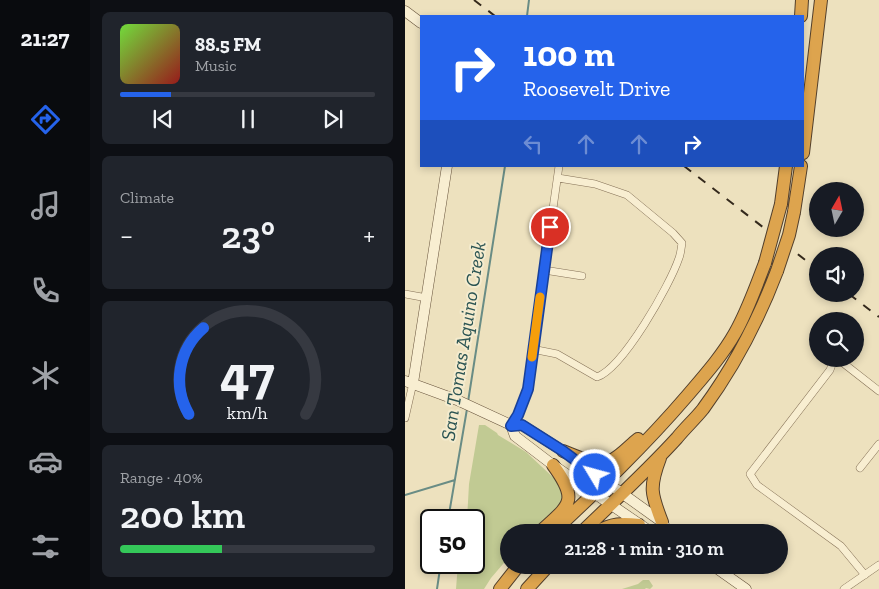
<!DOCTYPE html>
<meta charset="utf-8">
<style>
:root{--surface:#171b24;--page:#20242c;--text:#f1f3f6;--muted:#9ea1a6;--line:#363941;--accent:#2563eb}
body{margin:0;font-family:"Zilla Slab",serif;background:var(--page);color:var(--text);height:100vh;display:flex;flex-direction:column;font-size:19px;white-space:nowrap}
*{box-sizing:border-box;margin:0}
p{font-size:16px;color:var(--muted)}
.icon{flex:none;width:28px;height:28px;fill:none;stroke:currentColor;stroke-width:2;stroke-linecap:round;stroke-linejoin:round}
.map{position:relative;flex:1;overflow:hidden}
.drawer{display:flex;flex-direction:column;gap:12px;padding:12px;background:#0d0f14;width:315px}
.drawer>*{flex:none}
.guide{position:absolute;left:15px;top:15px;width:384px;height:152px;border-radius:0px;box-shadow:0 2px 8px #0003;background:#2563eb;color:#fff;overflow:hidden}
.needle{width:32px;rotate:9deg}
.fabs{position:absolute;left:404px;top:182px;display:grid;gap:10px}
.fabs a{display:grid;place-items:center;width:55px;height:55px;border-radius:50%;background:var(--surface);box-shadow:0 2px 8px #0003;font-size:25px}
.speed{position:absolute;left:15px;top:509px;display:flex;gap:10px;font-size:25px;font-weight:700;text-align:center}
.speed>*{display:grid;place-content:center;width:65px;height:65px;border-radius:50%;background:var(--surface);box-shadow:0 2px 8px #0003;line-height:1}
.speed .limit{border:2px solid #111;border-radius:8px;background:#fff;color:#111}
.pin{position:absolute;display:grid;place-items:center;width:42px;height:42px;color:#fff;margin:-21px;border:2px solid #fff;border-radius:50%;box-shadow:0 1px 5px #0007}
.me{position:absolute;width:55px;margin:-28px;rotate:307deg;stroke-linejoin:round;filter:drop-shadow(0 0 4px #0008)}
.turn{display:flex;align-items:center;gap:18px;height:105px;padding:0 20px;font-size:22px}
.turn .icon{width:65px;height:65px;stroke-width:2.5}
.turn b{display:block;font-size:35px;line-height:42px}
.lanes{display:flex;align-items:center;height:48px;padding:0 20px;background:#0003;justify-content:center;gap:25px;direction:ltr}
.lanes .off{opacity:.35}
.big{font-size:38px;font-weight:600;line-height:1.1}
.drawer .card{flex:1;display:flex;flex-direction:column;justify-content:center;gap:8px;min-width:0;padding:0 18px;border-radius:8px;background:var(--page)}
.drawer .dial{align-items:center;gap:0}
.dial svg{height:130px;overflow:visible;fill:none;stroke:var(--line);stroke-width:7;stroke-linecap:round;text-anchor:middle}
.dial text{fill:var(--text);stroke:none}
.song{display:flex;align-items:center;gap:15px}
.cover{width:60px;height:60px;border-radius:8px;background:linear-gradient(135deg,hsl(100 70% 55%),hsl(0 70% 35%))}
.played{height:5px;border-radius:2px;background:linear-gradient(90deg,var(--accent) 20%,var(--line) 20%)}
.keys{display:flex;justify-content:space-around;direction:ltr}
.heat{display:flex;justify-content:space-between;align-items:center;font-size:28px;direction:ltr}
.charge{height:8px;border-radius:4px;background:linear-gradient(90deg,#34c759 40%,var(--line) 0)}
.trip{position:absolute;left:95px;top:524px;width:288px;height:50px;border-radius:25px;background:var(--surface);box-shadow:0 2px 8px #0003;font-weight:600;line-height:50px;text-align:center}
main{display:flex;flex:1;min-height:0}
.tab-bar{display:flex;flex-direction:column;width:90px;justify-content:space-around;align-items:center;background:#090b0e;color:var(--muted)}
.tab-bar .icon{width:35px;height:35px}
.tab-bar .active{color:var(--accent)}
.tab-bar b{font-size:22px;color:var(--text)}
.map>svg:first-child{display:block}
</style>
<main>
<nav class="tab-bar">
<b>21:27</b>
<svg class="icon active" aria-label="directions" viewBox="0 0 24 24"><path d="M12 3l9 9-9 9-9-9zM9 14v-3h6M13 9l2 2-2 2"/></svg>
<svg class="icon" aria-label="music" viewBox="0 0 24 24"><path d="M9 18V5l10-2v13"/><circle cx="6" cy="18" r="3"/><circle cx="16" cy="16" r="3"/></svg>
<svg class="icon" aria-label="phone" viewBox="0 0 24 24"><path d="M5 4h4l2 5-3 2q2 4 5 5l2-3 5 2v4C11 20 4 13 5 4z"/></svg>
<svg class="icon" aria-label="climate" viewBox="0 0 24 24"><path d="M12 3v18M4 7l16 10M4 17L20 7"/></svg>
<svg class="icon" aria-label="car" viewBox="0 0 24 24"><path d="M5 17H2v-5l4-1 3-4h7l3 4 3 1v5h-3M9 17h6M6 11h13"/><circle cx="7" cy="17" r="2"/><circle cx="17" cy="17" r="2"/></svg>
<svg class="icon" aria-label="filters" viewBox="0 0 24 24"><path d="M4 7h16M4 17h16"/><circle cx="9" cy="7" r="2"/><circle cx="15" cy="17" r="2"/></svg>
</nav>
<section class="drawer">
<div class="card">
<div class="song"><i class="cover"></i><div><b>88.5 FM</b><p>Music</p></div></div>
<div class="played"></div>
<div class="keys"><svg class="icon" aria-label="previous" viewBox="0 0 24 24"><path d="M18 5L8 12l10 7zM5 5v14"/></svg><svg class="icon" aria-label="pause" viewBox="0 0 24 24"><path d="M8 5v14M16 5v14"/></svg><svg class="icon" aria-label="next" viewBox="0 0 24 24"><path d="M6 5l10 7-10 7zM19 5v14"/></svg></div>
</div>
<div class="card"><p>Climate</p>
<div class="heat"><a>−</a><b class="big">23°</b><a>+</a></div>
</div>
<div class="card dial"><svg viewBox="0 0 100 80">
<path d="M14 69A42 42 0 1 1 86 69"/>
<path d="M14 69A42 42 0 0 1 23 16" stroke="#2563eb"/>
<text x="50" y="56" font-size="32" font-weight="700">47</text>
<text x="50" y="72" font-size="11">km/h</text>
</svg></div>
<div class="card"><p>Range · 40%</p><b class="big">200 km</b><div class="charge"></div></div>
</section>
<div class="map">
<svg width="474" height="589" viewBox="0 0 474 589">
<rect width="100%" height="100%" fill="#ede1be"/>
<path fill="#c1ca93" d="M74,425H80L92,433L93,435L121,452L152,481L159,493L155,507L126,532H104V557L86,578L79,589H51L53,563L69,562V520H62L64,484Z
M238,580H244L248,586L245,589L241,588L240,589H217L233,584Z"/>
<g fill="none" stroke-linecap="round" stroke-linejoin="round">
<path stroke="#698c85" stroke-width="2" d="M122,16L124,0
M63,402L100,166
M0,495L50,480
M43,520L62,409
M32,589L36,562"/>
<defs>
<path id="street" d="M139,270L177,276
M0,294L22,298
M127,349L152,354L192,377C218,368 265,285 274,258C276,253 276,248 277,243L268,233L222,195L190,184L153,178
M429,359L425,370L345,474L352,485L436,546L460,575
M433,359L474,391
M0,418L8,383
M106,425C128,391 126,354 132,315C140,265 147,216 154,166
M455,468L474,444
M439,589L474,565"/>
<path id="secondary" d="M0,11L16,23
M0,381L52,400L106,425H117L158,451L257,522L263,532
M8,383L42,166
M106,425L110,436L148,465L246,532
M307,565L341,589"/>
<path id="highway" d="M396,16L397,0
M398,153L416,0
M376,204L381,166
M389,212L396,166
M158,451C171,456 191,466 205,461C215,457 224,446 233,439
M255,458C244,487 246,494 257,522
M135,532C164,505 175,502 148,465
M148,532C194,489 240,445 282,396C299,376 317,356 330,333C343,310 351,286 360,263
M177,532C209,501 242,471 272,438C280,428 290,419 298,409C329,367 353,321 372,271
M192,532C206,523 218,523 234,525
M95,589L114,565
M122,589L144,565"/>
</defs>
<use href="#street" stroke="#857157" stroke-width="8"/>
<use href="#secondary" stroke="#66523b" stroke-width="11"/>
<use href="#highway" stroke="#523f2c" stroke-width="14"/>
<use href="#street" stroke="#f8eed1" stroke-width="7"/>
<use href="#secondary" stroke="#f8eed1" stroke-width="10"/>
<use href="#highway" stroke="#dda44e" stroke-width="12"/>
<path stroke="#34291c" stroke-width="2" stroke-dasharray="9 9" stroke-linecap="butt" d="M69,0L90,16
M279,166L412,269
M444,294L474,317"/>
<defs>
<path id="highway-bridge" d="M360,263L376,204
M372,271L384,235L389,212"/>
</defs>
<use href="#highway-bridge" stroke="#523f2c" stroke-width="14" stroke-linecap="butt"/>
<use href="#highway-bridge" stroke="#dda44e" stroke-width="12"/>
</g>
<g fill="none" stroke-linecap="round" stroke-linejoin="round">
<defs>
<path id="route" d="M145,227L123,389L113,415L106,426L117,425L158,451L190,475"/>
</defs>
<use href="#route" stroke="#184099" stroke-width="12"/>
<use href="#route" stroke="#2563eb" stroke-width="9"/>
<path stroke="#f59e0b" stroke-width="9" d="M127,357L135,297"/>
</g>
<g text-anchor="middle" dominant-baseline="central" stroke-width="4" stroke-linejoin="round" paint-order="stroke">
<g font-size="20" font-style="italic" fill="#2b5453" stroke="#f4ebce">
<text transform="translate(58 341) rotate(-81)">San Tomas Aquino Creek</text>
</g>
</g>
</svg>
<div class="fabs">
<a><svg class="needle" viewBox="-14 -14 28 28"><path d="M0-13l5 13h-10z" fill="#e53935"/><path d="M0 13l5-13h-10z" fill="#9ea1a6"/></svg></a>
<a><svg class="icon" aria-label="sound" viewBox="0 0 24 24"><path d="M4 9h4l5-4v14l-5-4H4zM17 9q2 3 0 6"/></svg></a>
<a><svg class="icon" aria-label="search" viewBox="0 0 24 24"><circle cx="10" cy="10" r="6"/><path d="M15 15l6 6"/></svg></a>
</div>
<div class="speed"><div class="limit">50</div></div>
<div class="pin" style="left:145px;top:227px;background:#d93025"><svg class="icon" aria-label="arrive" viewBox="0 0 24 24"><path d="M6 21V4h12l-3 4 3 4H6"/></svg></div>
<svg class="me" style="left:190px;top:475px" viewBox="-20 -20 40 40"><circle r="17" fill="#2563eb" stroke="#fff" stroke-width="3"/><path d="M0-11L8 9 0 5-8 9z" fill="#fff"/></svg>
<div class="trip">21:28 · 1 min · 310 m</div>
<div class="guide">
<div class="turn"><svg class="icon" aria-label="right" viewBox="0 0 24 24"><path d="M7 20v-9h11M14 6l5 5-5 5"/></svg><div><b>100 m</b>Roosevelt Drive</div></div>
<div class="lanes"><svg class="icon off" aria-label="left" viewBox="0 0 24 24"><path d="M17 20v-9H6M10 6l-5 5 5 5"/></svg><svg class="icon off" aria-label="ahead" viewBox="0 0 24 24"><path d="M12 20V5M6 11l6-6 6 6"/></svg><svg class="icon off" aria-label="ahead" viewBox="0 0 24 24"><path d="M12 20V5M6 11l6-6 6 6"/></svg><svg class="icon" aria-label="right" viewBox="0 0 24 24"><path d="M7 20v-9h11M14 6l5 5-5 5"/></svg></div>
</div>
</div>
</main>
